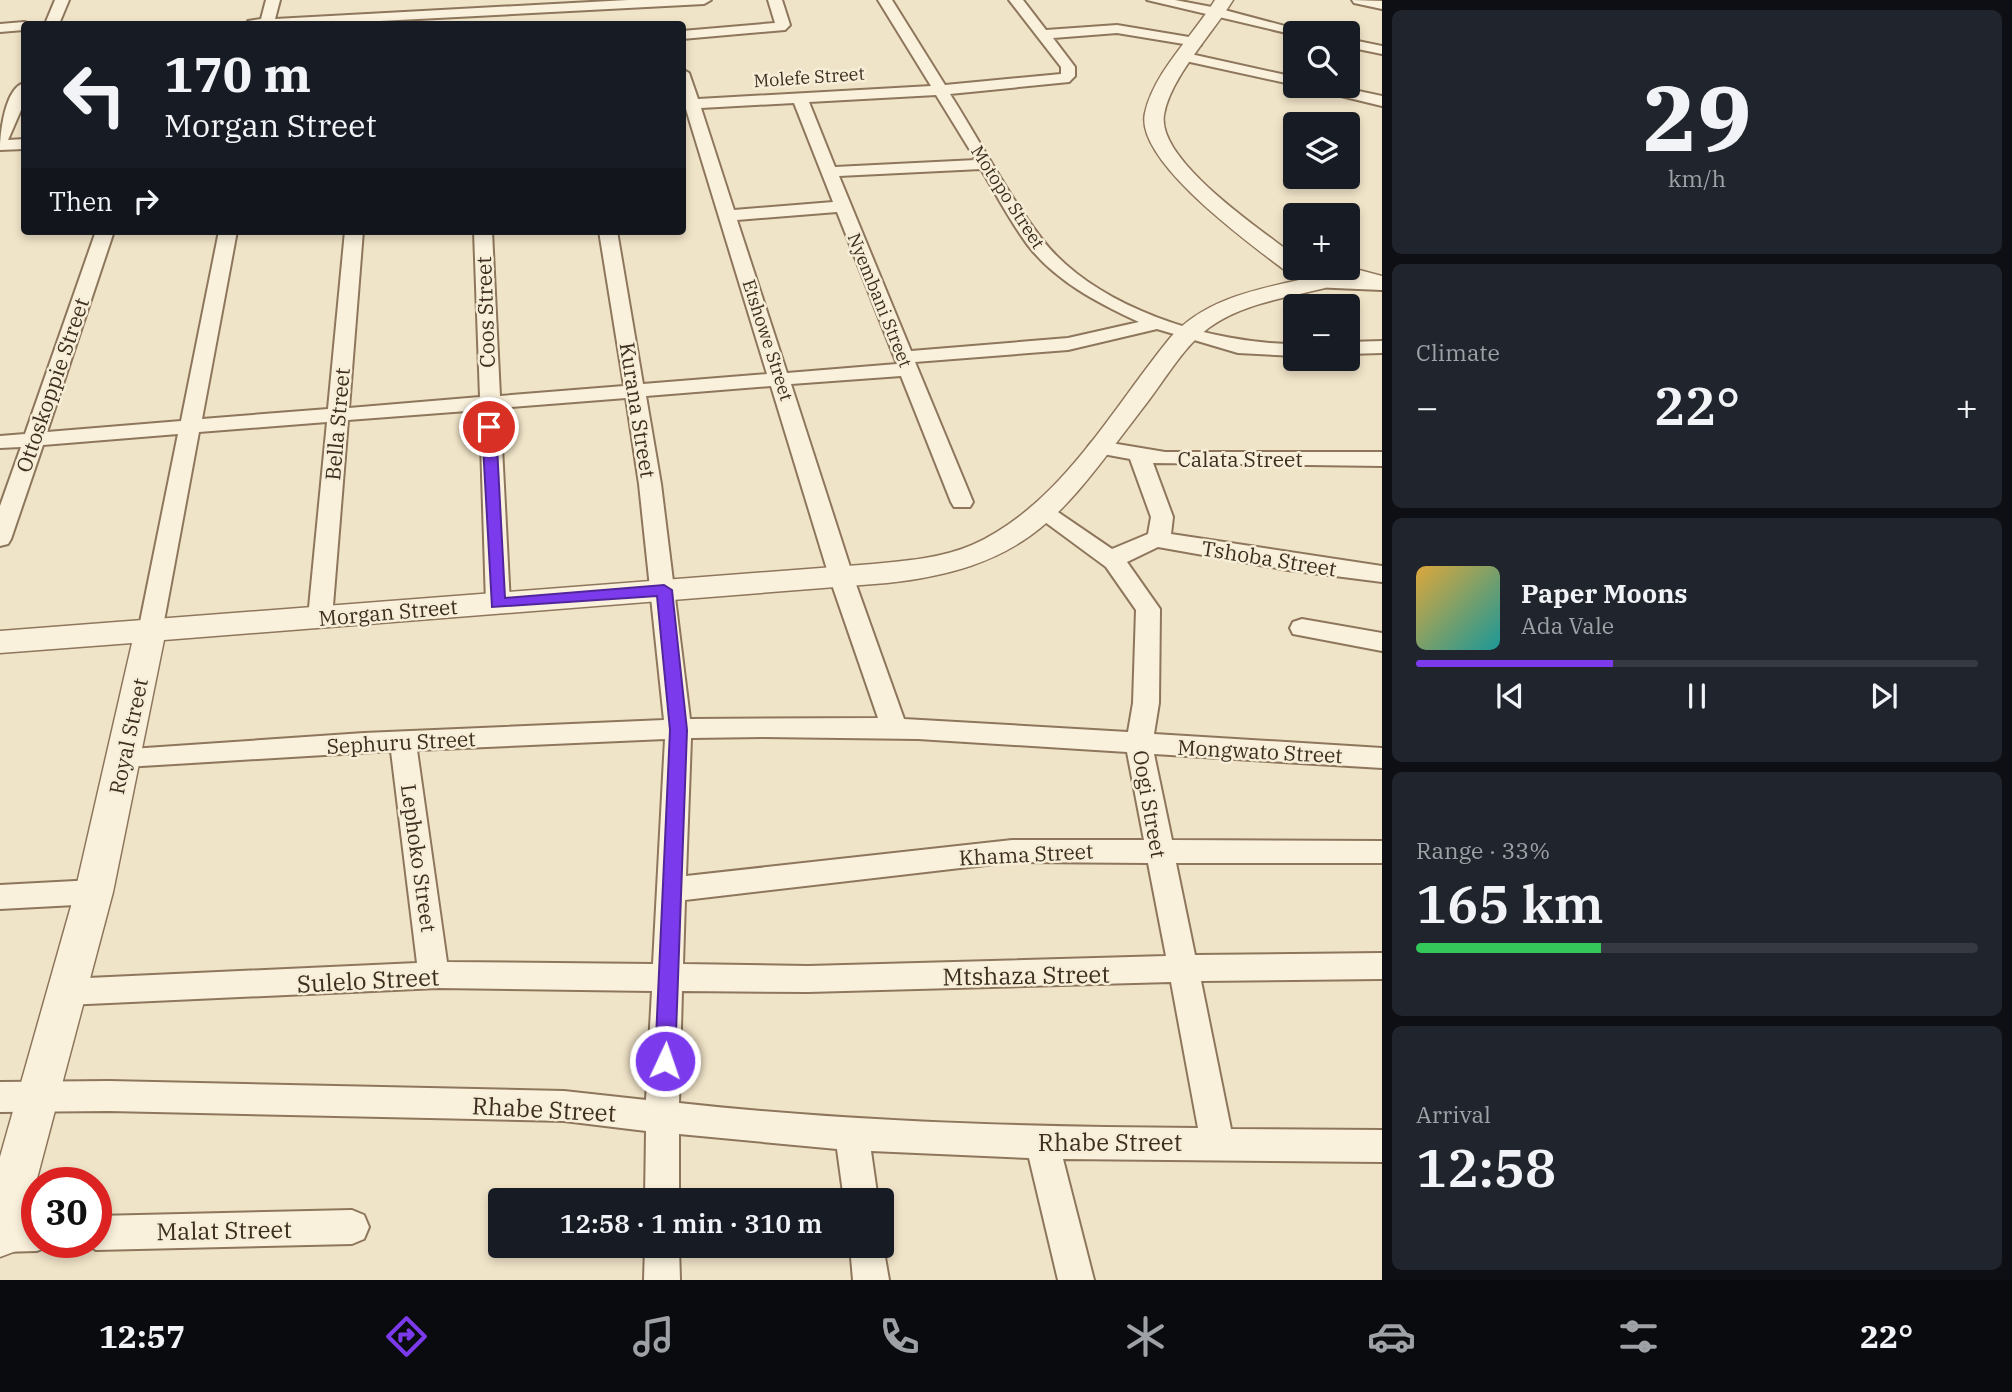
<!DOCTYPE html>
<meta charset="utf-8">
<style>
:root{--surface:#171b24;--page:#20242c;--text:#f1f3f6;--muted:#9ea1a6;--line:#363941;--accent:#7c3aed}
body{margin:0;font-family:"IBM Plex Serif",serif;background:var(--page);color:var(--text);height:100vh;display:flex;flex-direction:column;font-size:26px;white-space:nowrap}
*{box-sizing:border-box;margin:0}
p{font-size:23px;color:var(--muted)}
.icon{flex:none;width:38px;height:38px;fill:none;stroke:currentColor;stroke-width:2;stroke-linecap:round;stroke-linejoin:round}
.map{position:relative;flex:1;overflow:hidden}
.sheet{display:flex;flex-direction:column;gap:10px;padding:10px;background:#0d0f14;width:630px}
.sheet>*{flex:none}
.banner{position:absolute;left:21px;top:21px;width:665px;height:214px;border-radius:7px;box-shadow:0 4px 10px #0003;background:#171b24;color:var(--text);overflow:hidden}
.buttons{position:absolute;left:1283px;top:21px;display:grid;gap:14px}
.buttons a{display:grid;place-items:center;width:77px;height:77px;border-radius:7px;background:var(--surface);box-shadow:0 4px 10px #0003;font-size:35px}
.speed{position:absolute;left:21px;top:1167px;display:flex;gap:14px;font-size:35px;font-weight:700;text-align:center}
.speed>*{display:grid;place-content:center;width:91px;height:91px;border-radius:50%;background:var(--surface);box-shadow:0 4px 10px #0003;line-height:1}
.speed .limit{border:10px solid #d22;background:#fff;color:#111}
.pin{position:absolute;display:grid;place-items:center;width:60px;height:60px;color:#fff;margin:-30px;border:4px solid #fff;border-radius:50%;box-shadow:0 2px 7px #0007}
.me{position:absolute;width:77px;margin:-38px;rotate:3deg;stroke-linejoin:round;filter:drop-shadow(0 0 5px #0008)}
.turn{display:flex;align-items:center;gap:24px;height:147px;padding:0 28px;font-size:32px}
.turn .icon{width:91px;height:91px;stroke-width:2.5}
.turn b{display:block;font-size:49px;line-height:60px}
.then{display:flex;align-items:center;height:66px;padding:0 28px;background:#0003;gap:14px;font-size:26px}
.big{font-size:52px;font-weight:600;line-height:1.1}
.sheet .tile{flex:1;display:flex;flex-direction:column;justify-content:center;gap:10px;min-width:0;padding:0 24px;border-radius:10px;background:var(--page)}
.sheet .dial{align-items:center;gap:0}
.dial b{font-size:91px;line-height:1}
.song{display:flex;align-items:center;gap:21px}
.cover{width:84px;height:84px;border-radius:10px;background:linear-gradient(135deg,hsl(40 70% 55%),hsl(180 70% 35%))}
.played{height:7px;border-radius:4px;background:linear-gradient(90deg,var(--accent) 35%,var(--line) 35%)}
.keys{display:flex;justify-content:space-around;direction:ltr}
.heat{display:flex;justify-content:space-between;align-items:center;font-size:38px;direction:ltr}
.charge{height:10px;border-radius:5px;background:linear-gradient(90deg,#34c759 33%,var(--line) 0)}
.trip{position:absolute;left:488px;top:1188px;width:406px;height:70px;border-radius:7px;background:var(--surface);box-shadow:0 4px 10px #0003;font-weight:600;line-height:70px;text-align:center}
.tabs{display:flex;height:112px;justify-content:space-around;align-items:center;background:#090b0e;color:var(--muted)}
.tabs .icon{width:49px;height:49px}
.tabs .current{color:var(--accent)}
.tabs b{font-size:32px;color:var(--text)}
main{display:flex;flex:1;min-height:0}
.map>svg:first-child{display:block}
</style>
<main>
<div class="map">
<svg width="1382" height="1280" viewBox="0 0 1382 1280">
<rect width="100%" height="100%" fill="#f0e4c8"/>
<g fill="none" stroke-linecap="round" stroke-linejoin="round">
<defs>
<path id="minor" d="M55,0H69L59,24H45Z
M266,0H280L275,19L628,0H711L704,4L322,24H246L248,21L261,19Z
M768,0H782L790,25L785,30L682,39V31L775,23Z
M878,0H892L945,85L1061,74V67L1009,0H1023L1046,30L1117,25L1201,39V45L1196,46L1117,33L1053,38L1075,67V76L1069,82L950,94C980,141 1007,194 1041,238C1094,308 1212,344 1295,344V356L1238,353L1157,329L1068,350L915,362L973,502L970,507H954L951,502L901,376L791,384L853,576L904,719L1128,732L1133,703L1136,610L1106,567L1030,511L1033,506H1049L1112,549L1148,534L1151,517L1130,459L1092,452L1088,447L1092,442L1099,441L1165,452H1382V466L1153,463L1173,517L1171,534L1382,566V582L1288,570L1158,547L1127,562L1160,609L1159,703L1154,734L1382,748V768L1154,754L1172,840L1382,841V863H1176L1195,955L1382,953V979L1201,981L1231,1129L1382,1130V1162L1063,1159L1094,1280H1058L1029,1158L871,1151L878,1200H844L837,1149L679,1134V1200H645L646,1131L564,1121L109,1111L0,1112V1082L109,1081L564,1091L646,1100L652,991L438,988L66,1005L55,1002L51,992L55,982L66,979L417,963L391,751L125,767L116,764L112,757L116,750L364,733L664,720L639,484L626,398L500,408L510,604L506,610H490L486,604L480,410L348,420L332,618L329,624L320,626L311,624L308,618L327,422L199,432L162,632L159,638L150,641L141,638L138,632L178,434L43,445L11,539L8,544L0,546V506L21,447L0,448V436L25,434L96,231H114L47,432L181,421L219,231H237L202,419L328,409L345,231H363L349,408L480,397L474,231H492L500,396L624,386L599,231H617L643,384L767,374L686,109L682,110V69L689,73L698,99L931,86ZM936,95L976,160L835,167L809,102ZM794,103L833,202L734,210L701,108ZM981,169C996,194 1010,221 1027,244C1055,281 1098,303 1139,322L1068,338L911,351L839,176ZM837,212L897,364L787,373L737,220ZM771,386L829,576L878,718L690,719L661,484L646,396ZM763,737L918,739L1127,752L1144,840H1012L686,876L691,738ZM665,739L653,964L447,962L417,750ZM1012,862L1148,863L1166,956L808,966L683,964L685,900ZM1171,982L1198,1128C1024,1127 851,1122 679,1103L682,991L808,992Z
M1147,0H1175L1217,8L1311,33L1295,35Z
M1352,0L1382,1V9L1354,3Z
M24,22L30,24H24V30L0,32V24Z
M1348,39L1382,46V54L1348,47Z
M1186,53L1295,77V85L1181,60V54Z
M24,83V103L8,140L24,139V149L0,150C0,133 5,88 24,83Z
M1310,86H1335L1382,96V106L1312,89Z
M1317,277L1382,278V290L1311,287L1308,283Z
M1382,341V353L1348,354V342Z
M1302,619L1382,633V651L1293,634L1290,628L1293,622Z
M94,880L104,884L108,892L104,900L94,904L0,909V885Z
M352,1210L364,1215L369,1227L364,1239L352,1244L96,1250L83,1242H96V1216Z
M37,1217V1242H51L49,1246L37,1251L0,1252V1218Z
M882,1240L889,1280H853L850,1246H882Z
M645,1246H679L680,1280H644Z"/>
<path id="tertiary" d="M1215,0H1233C1213,33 1170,78 1164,115C1157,161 1262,230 1295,256V268H1306L1303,272H1287C1252,245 1134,161 1145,113C1154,72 1193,36 1215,0Z
M1348,267L1382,276V290L1314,273L1310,268Z
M1317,276L1325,278L1329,283L1325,288C1286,298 1244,303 1210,327C1185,345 1168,375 1149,400C1064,510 1037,566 887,583L164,640L113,892L22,1235L16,1251L0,1257V1157L75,892L132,643L0,653V631L873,564C906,561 942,558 972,545C1061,505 1111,410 1170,338C1207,296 1265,288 1317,276Z"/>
</defs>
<use href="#minor" stroke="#8d765c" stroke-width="4"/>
<use href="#tertiary" stroke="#8d765c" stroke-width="3"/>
<use href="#minor" fill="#faf1dc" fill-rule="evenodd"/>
<use href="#tertiary" fill="#faf1dc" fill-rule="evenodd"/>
</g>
<path fill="#7c3aed" stroke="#51269a" stroke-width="2" d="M489,423L496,427L505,598L664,585L672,590L687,730L675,1061L672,1068L665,1071L658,1068L655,1061L670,730L657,596L492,607L482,427Z"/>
<g text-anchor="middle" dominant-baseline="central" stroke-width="5" stroke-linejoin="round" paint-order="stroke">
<g font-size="18" fill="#3d2e20" stroke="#f7eed8">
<text transform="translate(809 77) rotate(-4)">Molefe Street</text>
<text transform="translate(1008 197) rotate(57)">Motopo Street</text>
<text transform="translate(880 300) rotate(68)">Nyembani Street</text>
<text transform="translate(768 340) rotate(72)">Etshowe Street</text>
</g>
<g font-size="21" fill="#3d2e20" stroke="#f7eed8">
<text transform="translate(485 312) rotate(-92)">Coos Street</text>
<text transform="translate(52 385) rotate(-71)">Ottoskoppie Street</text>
<text transform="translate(638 410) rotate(81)">Kurana Street</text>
<text transform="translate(337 424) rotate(-85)">Bella Street</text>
<text x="1240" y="459">Calata Street</text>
<text transform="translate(1269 558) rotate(9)">Tshoba Street</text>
<text transform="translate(388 612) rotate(-5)">Morgan Street</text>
<text transform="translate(128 736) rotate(-78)">Royal Street</text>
<text transform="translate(401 742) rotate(-3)">Sephuru Street</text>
<text transform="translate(1260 751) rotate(3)">Mongwato Street</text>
<text transform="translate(1150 804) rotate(80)">Oogi Street</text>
<text transform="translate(1026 854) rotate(-3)">Khama Street</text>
<text transform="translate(419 858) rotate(82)">Lephoko Street</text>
</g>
<g font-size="24" fill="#3d2e20" stroke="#f7eed8">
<text transform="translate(1026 975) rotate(-1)">Mtshaza Street</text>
<text transform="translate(368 980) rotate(-3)">Sulelo Street</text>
<text transform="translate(544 1109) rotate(3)">Rhabe Street</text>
<text x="1110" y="1142">Rhabe Street</text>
<text transform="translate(224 1230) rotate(-1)">Malat Street</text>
</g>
</g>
</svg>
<div class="buttons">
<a><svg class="icon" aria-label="search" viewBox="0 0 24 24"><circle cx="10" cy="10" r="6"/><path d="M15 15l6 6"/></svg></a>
<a><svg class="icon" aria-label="layers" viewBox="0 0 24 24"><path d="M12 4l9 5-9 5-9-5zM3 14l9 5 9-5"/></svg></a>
<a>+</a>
<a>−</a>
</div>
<div class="speed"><div class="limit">30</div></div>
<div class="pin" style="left:489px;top:427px;background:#d93025"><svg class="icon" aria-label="arrive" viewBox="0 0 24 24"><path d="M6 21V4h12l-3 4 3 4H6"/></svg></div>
<svg class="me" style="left:665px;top:1061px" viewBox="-20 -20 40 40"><circle r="17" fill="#7c3aed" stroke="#fff" stroke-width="3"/><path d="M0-11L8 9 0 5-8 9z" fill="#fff"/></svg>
<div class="trip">12:58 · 1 min · 310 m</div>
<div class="banner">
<div class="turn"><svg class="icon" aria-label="left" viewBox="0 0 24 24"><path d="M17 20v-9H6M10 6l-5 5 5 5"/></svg><div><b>170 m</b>Morgan Street</div></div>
<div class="then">Then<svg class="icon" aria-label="right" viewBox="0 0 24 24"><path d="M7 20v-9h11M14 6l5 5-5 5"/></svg></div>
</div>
</div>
<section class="sheet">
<div class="tile dial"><b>29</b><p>km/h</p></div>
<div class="tile"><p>Climate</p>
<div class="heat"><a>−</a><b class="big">22°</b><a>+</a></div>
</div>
<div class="tile">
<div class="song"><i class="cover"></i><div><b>Paper Moons</b><p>Ada Vale</p></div></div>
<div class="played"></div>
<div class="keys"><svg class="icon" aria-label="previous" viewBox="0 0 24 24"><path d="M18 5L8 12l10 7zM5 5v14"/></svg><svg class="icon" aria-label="pause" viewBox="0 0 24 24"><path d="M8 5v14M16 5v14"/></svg><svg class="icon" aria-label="next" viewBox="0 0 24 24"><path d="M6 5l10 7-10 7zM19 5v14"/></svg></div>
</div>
<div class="tile"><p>Range · 33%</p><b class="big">165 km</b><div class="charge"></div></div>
<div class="tile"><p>Arrival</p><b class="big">12:58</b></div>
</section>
</main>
<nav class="tabs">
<b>12:57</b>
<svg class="icon current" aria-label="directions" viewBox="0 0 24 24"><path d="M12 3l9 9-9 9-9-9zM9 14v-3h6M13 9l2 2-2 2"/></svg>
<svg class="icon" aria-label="music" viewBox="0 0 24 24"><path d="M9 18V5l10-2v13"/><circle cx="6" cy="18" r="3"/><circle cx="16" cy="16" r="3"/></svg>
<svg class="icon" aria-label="phone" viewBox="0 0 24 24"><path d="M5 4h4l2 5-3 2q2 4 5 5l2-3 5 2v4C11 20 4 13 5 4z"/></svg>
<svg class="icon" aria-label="climate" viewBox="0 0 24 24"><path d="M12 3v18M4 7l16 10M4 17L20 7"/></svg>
<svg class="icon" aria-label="car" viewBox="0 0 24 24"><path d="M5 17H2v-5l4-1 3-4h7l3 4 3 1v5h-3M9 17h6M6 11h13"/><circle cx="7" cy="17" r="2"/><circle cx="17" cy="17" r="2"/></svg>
<svg class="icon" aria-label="filters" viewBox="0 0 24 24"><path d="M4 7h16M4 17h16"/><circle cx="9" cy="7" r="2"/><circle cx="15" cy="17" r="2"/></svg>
<b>22°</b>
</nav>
